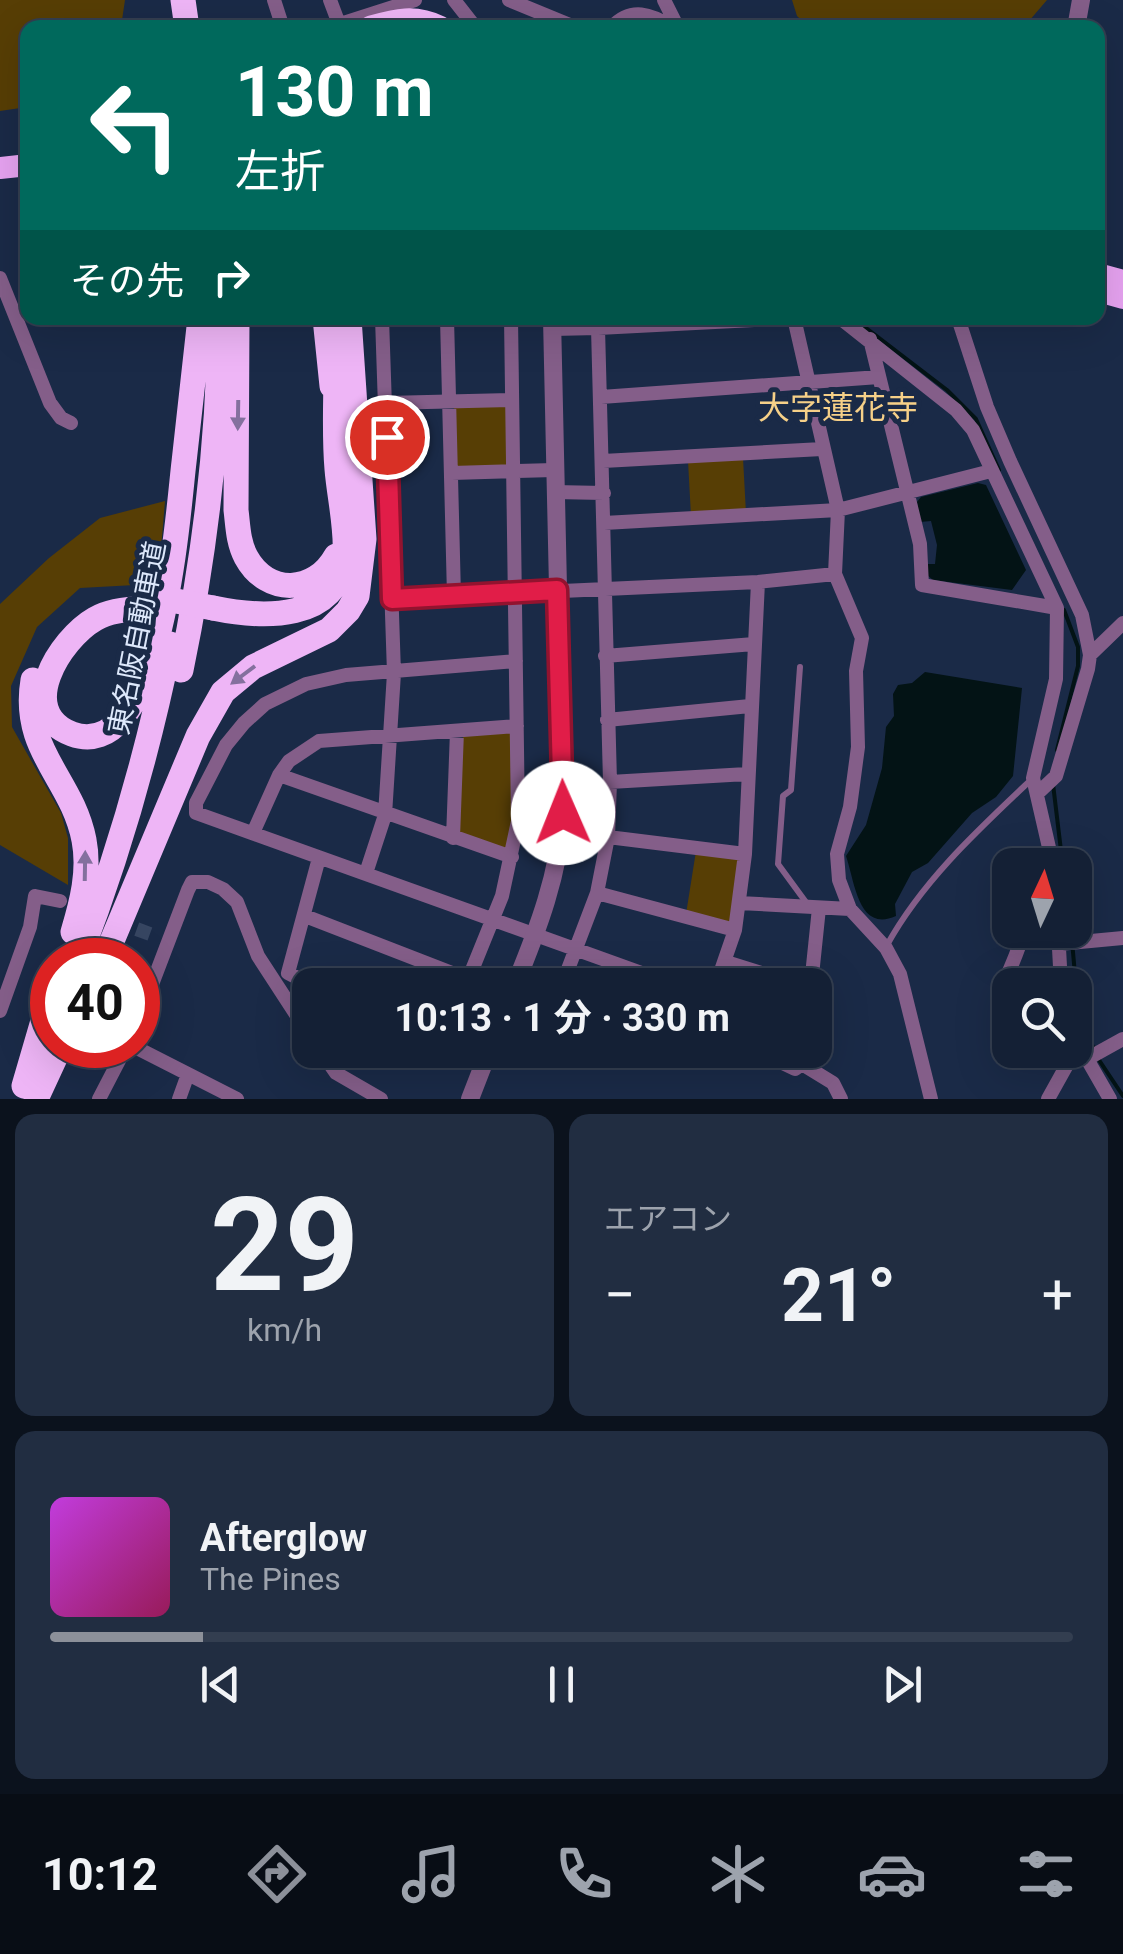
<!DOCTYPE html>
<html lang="ja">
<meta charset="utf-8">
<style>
:root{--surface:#142035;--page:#212d41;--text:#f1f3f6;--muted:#9da3ad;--line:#333e50;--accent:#8c9099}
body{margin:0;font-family:Roboto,"Noto Sans JP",sans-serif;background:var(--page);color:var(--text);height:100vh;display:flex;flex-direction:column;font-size:38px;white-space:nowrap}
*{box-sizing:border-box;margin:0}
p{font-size:32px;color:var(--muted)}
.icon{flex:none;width:55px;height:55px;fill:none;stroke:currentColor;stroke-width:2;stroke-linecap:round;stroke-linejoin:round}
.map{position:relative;height:1099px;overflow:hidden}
.drawer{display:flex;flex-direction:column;gap:15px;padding:15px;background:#0b121d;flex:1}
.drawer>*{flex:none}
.hud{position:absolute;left:20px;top:20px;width:1085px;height:305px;border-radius:20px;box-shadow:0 10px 40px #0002,0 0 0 2px var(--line);background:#00695c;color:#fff;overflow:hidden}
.needle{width:65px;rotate:4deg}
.controls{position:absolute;left:992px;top:848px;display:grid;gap:20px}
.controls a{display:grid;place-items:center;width:100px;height:100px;border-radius:20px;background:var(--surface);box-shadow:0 10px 40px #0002,0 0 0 2px var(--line);font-size:50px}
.speed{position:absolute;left:30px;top:938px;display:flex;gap:20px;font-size:50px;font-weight:700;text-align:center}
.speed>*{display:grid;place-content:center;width:130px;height:130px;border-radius:50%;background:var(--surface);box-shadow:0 10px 40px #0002,0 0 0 2px var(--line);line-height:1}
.speed .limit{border:15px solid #d22;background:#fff;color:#111}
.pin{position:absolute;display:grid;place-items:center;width:85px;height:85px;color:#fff;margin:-42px;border:5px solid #fff;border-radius:50%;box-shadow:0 2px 10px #0007}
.me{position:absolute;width:110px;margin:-55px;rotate:359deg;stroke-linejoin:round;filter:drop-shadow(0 0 8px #0008)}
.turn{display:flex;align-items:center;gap:35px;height:210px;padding:0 50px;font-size:45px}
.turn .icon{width:130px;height:130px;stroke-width:2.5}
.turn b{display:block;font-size:70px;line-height:85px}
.then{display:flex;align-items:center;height:95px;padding:0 50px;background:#0003;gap:20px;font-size:38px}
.big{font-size:75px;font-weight:700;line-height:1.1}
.drawer .card{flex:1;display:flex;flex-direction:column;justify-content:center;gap:15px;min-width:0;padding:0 35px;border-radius:20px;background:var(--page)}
.drawer .dial{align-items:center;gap:0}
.dial b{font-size:130px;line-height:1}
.song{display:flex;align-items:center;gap:30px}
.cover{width:120px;height:120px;border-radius:15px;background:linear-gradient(135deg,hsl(290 70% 55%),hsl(330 70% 35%))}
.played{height:10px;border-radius:5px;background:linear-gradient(90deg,var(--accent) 15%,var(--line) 15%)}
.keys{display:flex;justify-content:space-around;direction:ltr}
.heat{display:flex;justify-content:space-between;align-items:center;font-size:55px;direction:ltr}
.drawer .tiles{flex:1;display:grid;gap:15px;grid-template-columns:1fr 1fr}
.card:last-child{grid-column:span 2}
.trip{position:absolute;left:292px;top:968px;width:540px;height:100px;border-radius:20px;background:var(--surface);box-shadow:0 10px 40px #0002,0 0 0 2px var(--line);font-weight:700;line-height:100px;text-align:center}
.dock{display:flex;height:160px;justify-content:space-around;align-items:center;background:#080d15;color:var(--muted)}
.dock .icon{width:70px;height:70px}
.dock .current{color:var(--accent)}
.dock b{font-size:45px;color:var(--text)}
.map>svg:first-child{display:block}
</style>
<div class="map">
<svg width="1123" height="1099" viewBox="0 0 1123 1099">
<rect width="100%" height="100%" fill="#1a2a47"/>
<path fill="#573e05" d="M0,0H125L121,27L28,28L27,107L0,111Z
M792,0H1047L1023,28L809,27L797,16Z
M508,405L510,469L455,471L454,407Z
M743,458L746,513L691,516L688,461Z
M165,501L159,572L135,585L80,588L37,627L11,686L12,727L61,813L68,838V885L0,845V604L49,558L100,518Z
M513,731V820L508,851L458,834L463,736Z
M696,851L740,856L730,925L686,914Z"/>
<path fill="#031315" d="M978,483L986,485L1026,570L1012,590L933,580L927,575V564H935L937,545L931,521L920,522L917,502L921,497Z
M925,672L1022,688L1013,776L996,797L972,813L928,863L912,872L895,904L896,916C858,933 855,882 846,856L866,825L882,768L886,727L894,716L893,694L898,685L912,683Z"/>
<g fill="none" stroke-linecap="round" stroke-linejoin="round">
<path stroke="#031315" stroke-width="4" d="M853,318L947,390L976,419L999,470
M1057,750L1078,666V647L1064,610
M1053,784L1062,859
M1071,930L1079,1019L1095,1051
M1099,1060L1123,1096"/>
<path stroke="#374662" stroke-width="14" stroke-dasharray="14 7" stroke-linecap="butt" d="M117,922L150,934"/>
<path stroke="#845e89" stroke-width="6" d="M800,667L791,790L783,796L778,864L808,905
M887,945C923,880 979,829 1033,778"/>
<path stroke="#845e89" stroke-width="14" d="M274,0L283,28
M330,0L339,24
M454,0L476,28
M509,0L577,28
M664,0L678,28
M328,28L415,0
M611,28C631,6 651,14 674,28
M0,278L50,403L61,418L71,423
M447,318L454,596
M794,318L838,510L835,574L862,638L856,671L858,747L850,807L837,854L839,880L850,909L886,948L900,974L931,1099
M840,318L956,410L973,430L1057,608L1056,679L1033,778L1053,865
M958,318L987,407L1010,461L1082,615L1090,655L1088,669L1056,776L1038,793
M552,329L598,328
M870,339L920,544L922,585L1057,608
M601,397L879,377
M386,403L512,400
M603,461L822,449
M452,473L554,470
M554,492L604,493
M604,523L838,510L991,471
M391,599L758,582L835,574
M1090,655L1123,623
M605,656L754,644
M516,661L346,675L306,684L265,704L244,723L226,745L196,803V813L675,985
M607,720L750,706
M279,775L512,857
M610,782L747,774
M253,833L279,775L289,761L319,741L517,726
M608,837L745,854
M453,838L457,731
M1049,865L1074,857
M366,873L385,815L394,673L382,318
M597,893L735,930
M1075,893L1079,892
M739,903L850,909
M305,916L483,985
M1058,930L1061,985
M1059,944L1123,938
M726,962L800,985
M468,980L502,896L518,821L511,318
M311,985L288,973L319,858
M562,985L597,893L608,837L610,782L598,328L794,318
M716,985L735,930L745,854L758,582
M811,985L819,908
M1001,992C1008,971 1019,952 1024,930
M0,1011L30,927L35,896L60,901
M138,1021L188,890L192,882H208L223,889L237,902L258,956L310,1036
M1075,1038L1110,1099
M131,1045L237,1099
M320,1050L336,1073L381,1099
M445,1050L482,1067
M755,1050L795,1069L802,1064L804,1050
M1085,1060L1123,1039
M802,1064L833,1083L841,1099
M99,1099L127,1045
M179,1099L188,1074
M1048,1099L1068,1063L1067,1050"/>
<path stroke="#845e89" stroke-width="18" d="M1076,28L1081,0
M515,985C538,929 559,874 563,813L552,318
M470,1099L489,1050"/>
<path stroke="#e6a2f0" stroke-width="22" d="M0,168L28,165
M1098,274L1123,281
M1098,291L1123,298"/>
<path stroke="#eeb5f6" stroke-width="25" d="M183,0L187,28
M371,28C396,21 415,16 439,28
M237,318L236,510C238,526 238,542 246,557C267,596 315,594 336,556
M325,318L332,386
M213,608C261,618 339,623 345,554C347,529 339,495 337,469C334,435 336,401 336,367
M154,609C134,608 112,609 95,619C60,639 14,712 72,734C162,767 178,511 184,462C189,414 195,366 200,318
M181,670C205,554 219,436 220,318
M33,680C21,751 72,778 84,840C90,871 82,902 73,932
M78,960C118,857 148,752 170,644
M104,960L198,736L223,692L253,667L329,630L348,611L357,596L364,539L349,318
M24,1086L52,990
M36,1099L61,1045"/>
<path stroke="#eeb5f6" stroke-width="25" d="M155,597L213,608"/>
</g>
<defs><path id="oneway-solid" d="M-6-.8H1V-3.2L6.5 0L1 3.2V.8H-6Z" transform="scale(2.5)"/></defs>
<g fill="#84709e">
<use href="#oneway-solid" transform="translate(238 415) rotate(91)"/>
<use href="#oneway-solid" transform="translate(243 675) rotate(143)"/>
<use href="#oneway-solid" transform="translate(85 866) rotate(-89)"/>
</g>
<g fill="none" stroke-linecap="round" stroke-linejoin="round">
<defs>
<path id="route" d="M387,437L392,599L557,590L563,813"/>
</defs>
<use href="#route" stroke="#92132f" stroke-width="25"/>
<use href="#route" stroke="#e11d48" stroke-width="18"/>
</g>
<g text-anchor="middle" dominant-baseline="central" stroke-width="10" stroke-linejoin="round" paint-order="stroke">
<g font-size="28" fill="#dde8fb" stroke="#1a2a47">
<text transform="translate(137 638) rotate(-79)">東名阪自動車道</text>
</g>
<g font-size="32" fill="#f6d088" stroke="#1a2a47">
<text x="838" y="408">大字蓮花寺</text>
</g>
</g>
</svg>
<div class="controls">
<a><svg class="needle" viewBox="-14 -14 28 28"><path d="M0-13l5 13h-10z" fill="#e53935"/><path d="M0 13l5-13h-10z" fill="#9da3ad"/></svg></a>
<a><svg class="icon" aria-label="search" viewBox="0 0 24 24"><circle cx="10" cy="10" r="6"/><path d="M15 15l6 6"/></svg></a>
</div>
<div class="speed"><div class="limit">40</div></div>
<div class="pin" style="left:387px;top:437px;background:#d93025"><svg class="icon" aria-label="arrive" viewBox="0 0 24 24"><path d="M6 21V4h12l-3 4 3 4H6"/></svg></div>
<svg class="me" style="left:563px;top:813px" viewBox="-20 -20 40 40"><circle r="19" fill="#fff"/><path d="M0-13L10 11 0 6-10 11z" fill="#e11d48"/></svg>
<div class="trip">10:13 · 1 分 · 330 m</div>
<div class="hud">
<div class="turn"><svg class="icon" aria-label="left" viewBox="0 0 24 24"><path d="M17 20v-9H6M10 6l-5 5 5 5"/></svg><div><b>130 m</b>左折</div></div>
<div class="then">その先<svg class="icon" aria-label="right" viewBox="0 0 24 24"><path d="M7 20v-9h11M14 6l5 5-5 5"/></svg></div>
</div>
</div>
<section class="drawer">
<div class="tiles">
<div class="card dial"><b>29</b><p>km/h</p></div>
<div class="card"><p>エアコン</p>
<div class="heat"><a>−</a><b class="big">21°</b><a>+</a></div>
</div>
<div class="card">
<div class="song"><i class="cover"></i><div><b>Afterglow</b><p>The Pines</p></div></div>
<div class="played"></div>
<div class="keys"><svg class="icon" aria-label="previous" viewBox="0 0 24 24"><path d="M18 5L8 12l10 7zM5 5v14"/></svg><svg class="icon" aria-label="pause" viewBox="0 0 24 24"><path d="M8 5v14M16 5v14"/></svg><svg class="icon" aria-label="next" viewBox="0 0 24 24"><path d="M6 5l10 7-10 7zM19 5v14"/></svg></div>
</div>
</div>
</section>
<nav class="dock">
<b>10:12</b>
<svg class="icon current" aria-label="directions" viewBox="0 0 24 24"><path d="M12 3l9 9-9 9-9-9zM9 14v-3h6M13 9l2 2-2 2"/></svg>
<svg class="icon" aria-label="music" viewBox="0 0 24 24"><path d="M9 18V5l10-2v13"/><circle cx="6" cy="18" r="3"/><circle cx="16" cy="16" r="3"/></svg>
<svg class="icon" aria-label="phone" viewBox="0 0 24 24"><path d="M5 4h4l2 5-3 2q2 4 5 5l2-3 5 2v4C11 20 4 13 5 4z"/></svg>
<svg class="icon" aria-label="climate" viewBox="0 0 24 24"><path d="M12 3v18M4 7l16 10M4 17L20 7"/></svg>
<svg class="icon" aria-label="car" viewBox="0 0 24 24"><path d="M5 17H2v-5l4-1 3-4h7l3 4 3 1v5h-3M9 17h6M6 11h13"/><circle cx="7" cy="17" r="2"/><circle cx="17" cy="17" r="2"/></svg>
<svg class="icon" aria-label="filters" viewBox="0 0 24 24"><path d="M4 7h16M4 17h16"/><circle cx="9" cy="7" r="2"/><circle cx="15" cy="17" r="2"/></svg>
</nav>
